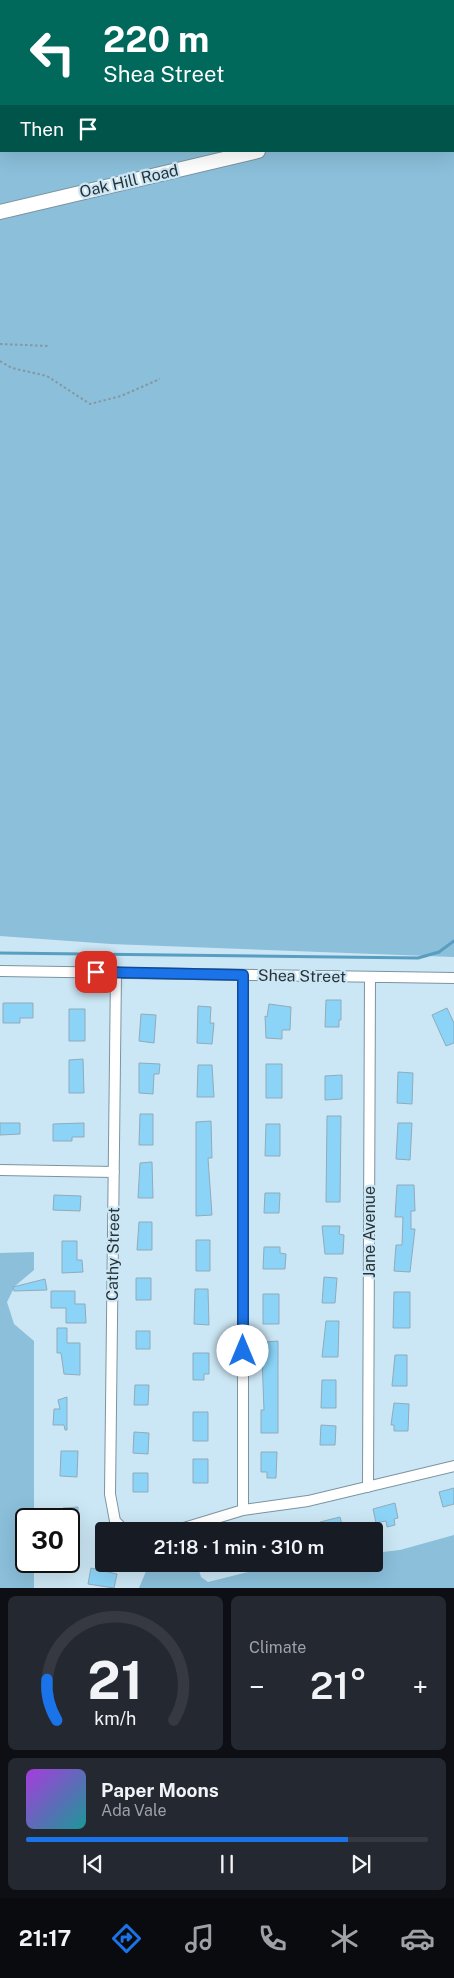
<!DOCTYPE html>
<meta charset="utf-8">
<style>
:root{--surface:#171b24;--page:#242831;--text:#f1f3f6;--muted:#9ea1a6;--line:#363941;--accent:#1a73e8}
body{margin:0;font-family:"Public Sans",sans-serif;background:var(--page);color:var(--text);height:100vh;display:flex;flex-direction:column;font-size:19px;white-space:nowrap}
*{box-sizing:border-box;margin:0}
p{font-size:16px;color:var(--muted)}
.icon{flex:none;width:28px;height:28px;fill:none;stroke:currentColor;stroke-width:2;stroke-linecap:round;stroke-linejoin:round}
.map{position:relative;height:1588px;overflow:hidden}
.side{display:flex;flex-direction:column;gap:8px;padding:8px;background:#0d0f14;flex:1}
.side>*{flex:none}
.top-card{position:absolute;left:0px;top:0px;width:455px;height:152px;box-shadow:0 5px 20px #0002;background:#00695c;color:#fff;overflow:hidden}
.speed{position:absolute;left:15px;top:1508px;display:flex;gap:10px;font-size:25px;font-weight:700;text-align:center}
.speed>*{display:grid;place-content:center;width:65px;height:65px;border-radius:50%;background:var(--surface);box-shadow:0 5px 20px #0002;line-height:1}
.speed .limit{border:2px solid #111;border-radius:8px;background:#fff;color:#111}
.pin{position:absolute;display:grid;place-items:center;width:42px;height:42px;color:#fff;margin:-21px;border-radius:10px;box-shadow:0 2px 8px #0006}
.me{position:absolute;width:55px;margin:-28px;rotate:0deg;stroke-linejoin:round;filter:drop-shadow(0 0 4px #0008)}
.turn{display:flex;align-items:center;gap:18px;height:105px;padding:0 20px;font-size:22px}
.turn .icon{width:65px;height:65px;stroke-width:2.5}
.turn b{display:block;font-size:35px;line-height:42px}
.then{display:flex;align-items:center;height:48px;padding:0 20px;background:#0003;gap:10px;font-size:19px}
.big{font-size:38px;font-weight:600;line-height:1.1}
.side .card{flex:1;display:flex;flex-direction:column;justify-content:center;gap:8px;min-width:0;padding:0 18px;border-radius:8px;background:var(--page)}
.side .dial{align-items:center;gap:0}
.dial svg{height:130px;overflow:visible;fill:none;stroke:var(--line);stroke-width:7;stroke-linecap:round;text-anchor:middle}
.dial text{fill:var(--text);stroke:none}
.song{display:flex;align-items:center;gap:15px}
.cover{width:60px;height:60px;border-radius:8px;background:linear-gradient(135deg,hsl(280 70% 55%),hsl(180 70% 35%))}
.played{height:5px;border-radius:2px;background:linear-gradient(90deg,var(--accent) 80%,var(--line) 80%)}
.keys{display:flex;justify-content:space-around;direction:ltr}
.heat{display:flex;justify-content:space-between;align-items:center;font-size:28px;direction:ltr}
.side .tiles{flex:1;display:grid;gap:8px;grid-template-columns:1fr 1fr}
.card:last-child{grid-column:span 2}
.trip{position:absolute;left:95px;top:1522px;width:288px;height:50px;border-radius:5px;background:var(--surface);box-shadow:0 5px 20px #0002;font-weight:600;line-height:50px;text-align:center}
.tabs{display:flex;height:80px;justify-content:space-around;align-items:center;background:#090b0e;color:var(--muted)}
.tabs .icon{width:35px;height:35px}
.tabs .active{color:var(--accent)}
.tabs b{font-size:22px;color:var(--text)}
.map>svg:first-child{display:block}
</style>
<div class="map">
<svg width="454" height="1588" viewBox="0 0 454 1588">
<rect width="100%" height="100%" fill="#cbe6f4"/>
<path fill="#8bbfda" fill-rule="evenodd" d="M0,0H454V957L111,944L0,936ZM1,1H454V151H1Z
M34,1252V1270L15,1286L7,1302L14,1324L34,1341V1519H26V1561H34V1588H0V1253Z
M454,1535V1588H139L149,1564H197L201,1577L208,1582L248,1572L302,1564H374V1553L400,1550Z"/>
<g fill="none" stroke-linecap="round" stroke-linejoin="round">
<path stroke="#579ec1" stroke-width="3" d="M0,953L418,958L439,952L454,941"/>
</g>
<path fill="#8bd3f7" stroke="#92abb9" d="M326,1000H341V1020H339V1027H325Z
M3,1003H33V1018H20V1023H3Z
M269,1004L291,1007L290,1030H282V1039L266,1038L265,1016L267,1017Z
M198,1006L211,1007L210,1023H214L212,1044L197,1043Z
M447,1008L454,1023V1043L446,1046L432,1015Z
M69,1009H85V1041H69Z
M141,1014L156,1015L154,1043L139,1041Z
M83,1059L84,1093H69V1060Z
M139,1063L160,1064L159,1074H154L153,1094L139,1093Z
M266,1064H282V1098H266Z
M198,1065H212L214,1097H197Z
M398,1072L413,1073L412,1104L397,1103Z
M342,1075V1099L325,1100V1076Z
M140,1114H153V1145H139Z
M327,1116H341L340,1202H326Z
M211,1121L212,1158H208L212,1215L196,1216V1122Z
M0,1123H20V1134L0,1135Z
M84,1123V1137H72V1141H53V1124Z
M398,1123H412L410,1160L396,1159Z
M266,1124H280V1156H265Z
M152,1162L153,1198H138L140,1163Z
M397,1185H414L415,1211H411V1229H415L410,1272L394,1271L396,1245H402L403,1217H395Z
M265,1193H280L279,1213H264Z
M54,1195L81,1196L80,1211L53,1210Z
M139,1222H152V1250H137Z
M322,1226H340L339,1234L344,1235L343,1254H325Z
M196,1240H210V1271H196Z
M62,1241H77V1260H82L83,1272L62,1273Z
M264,1247H280V1253L286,1254L285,1269H263Z
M324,1277L337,1278L335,1303H322Z
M136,1278H151V1300H136Z
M45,1279L47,1290L14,1291L13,1287Z
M195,1289H208L209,1325L194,1324Z
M51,1291H75V1304H85L86,1323H66V1308H51Z
M394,1292H410V1328H393Z
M263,1294H279V1324H263Z
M326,1321H339L338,1357H322Z
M57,1328H67V1343H80V1375L64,1374L61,1353H57Z
M136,1331H150V1349H136Z
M278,1341V1433H261V1410H264L262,1358H266L265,1342Z
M193,1353H209V1374H204V1380H193Z
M395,1355H407V1386H392Z
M322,1380H336V1408H321Z
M135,1385H149L148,1405H134Z
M67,1397V1430H65L64,1425H53L54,1409H60L58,1400Z
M394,1403L409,1404L408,1431H394V1425H391Z
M193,1412H208V1441H193Z
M321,1425L336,1426L335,1445H320Z
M134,1432L149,1433L148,1454L133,1453Z
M61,1451H78L77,1477L60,1476Z
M261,1452H277L276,1478H267V1472H261Z
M193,1459H208V1483H193Z
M133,1473H148V1492H133Z
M454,1488V1504L443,1507L439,1492Z
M395,1503L398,1518L394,1519L395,1525L387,1527L386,1521L376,1523L373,1509Z
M78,1507V1526H69V1519H63V1508Z
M340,1517L344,1531H323L320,1522Z
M91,1568L117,1574L114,1588L88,1584Z"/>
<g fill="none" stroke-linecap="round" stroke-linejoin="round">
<defs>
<path id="street" d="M0,971L454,978
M116,972L110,1494L115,1521L125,1531
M0,1170L114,1172
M368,1487L370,977
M243,1510V975
M174,1531L243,1510L308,1501L454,1466"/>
<path id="secondary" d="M454,106V105
M0,212L258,151"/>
</defs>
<use href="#street" stroke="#7b94a1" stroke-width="12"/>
<use href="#secondary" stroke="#7b94a1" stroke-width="16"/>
<path stroke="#8498a2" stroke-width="2" stroke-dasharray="2.5 2.5" stroke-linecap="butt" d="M0,344L49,346
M0,361L12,368L47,376L90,404L121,396L160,379"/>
<use href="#street" stroke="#fff" stroke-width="10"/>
<use href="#secondary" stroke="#fff" stroke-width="14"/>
</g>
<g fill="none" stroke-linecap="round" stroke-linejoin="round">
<defs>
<path id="route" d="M96,972L243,975V1351"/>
</defs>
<use href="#route" stroke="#114b97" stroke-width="12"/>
<use href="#route" stroke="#1a73e8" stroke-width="9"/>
</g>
<g text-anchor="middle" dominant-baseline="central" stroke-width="4.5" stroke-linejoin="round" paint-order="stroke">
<g font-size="16" fill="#283338" stroke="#cbe6f4">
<text transform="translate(129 181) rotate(-13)">Oak Hill Road</text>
<text transform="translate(302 976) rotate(1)">Shea Street</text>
<text transform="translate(369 1232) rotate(-90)">Jane Avenue</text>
<text transform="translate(113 1254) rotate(-89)">Cathy Street</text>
</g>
</g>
</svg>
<div class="speed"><div class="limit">30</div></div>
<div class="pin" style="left:96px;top:972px;background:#d93025"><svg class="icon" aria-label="arrive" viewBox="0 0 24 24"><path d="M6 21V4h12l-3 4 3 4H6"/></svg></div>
<svg class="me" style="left:243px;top:1351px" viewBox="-20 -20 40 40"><circle r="19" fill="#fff"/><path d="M0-13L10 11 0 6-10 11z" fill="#1a73e8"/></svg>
<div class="trip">21:18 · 1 min · 310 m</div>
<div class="top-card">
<div class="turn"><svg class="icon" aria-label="left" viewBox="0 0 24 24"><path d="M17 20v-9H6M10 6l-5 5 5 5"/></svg><div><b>220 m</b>Shea Street</div></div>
<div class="then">Then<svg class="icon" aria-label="arrive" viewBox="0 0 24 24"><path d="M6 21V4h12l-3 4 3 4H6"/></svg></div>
</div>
</div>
<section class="side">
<div class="tiles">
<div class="card dial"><svg viewBox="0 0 100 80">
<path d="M14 69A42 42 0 1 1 86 69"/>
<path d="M14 69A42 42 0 0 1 8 44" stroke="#1a73e8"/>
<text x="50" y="56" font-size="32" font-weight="700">21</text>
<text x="50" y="72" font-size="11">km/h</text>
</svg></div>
<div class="card"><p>Climate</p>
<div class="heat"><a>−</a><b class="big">21°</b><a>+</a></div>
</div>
<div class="card">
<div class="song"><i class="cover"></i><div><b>Paper Moons</b><p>Ada Vale</p></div></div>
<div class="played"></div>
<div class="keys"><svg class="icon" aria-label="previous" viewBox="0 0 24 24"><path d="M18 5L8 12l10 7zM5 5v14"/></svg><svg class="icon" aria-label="pause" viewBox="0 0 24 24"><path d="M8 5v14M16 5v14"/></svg><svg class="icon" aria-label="next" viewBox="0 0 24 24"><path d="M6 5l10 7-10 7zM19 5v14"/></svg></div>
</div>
</div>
</section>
<nav class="tabs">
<b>21:17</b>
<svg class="icon active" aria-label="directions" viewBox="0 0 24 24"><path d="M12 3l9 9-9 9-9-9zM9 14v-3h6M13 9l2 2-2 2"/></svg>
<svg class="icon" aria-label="music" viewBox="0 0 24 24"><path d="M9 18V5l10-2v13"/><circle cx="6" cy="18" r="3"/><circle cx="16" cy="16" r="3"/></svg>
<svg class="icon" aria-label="phone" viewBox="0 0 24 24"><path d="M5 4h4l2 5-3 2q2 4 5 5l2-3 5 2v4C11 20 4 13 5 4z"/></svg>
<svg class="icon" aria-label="climate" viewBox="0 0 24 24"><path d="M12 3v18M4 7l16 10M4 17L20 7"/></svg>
<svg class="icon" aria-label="car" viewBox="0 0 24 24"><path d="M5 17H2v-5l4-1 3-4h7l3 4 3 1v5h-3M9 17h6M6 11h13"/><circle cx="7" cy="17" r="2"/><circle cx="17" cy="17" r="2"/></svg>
</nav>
